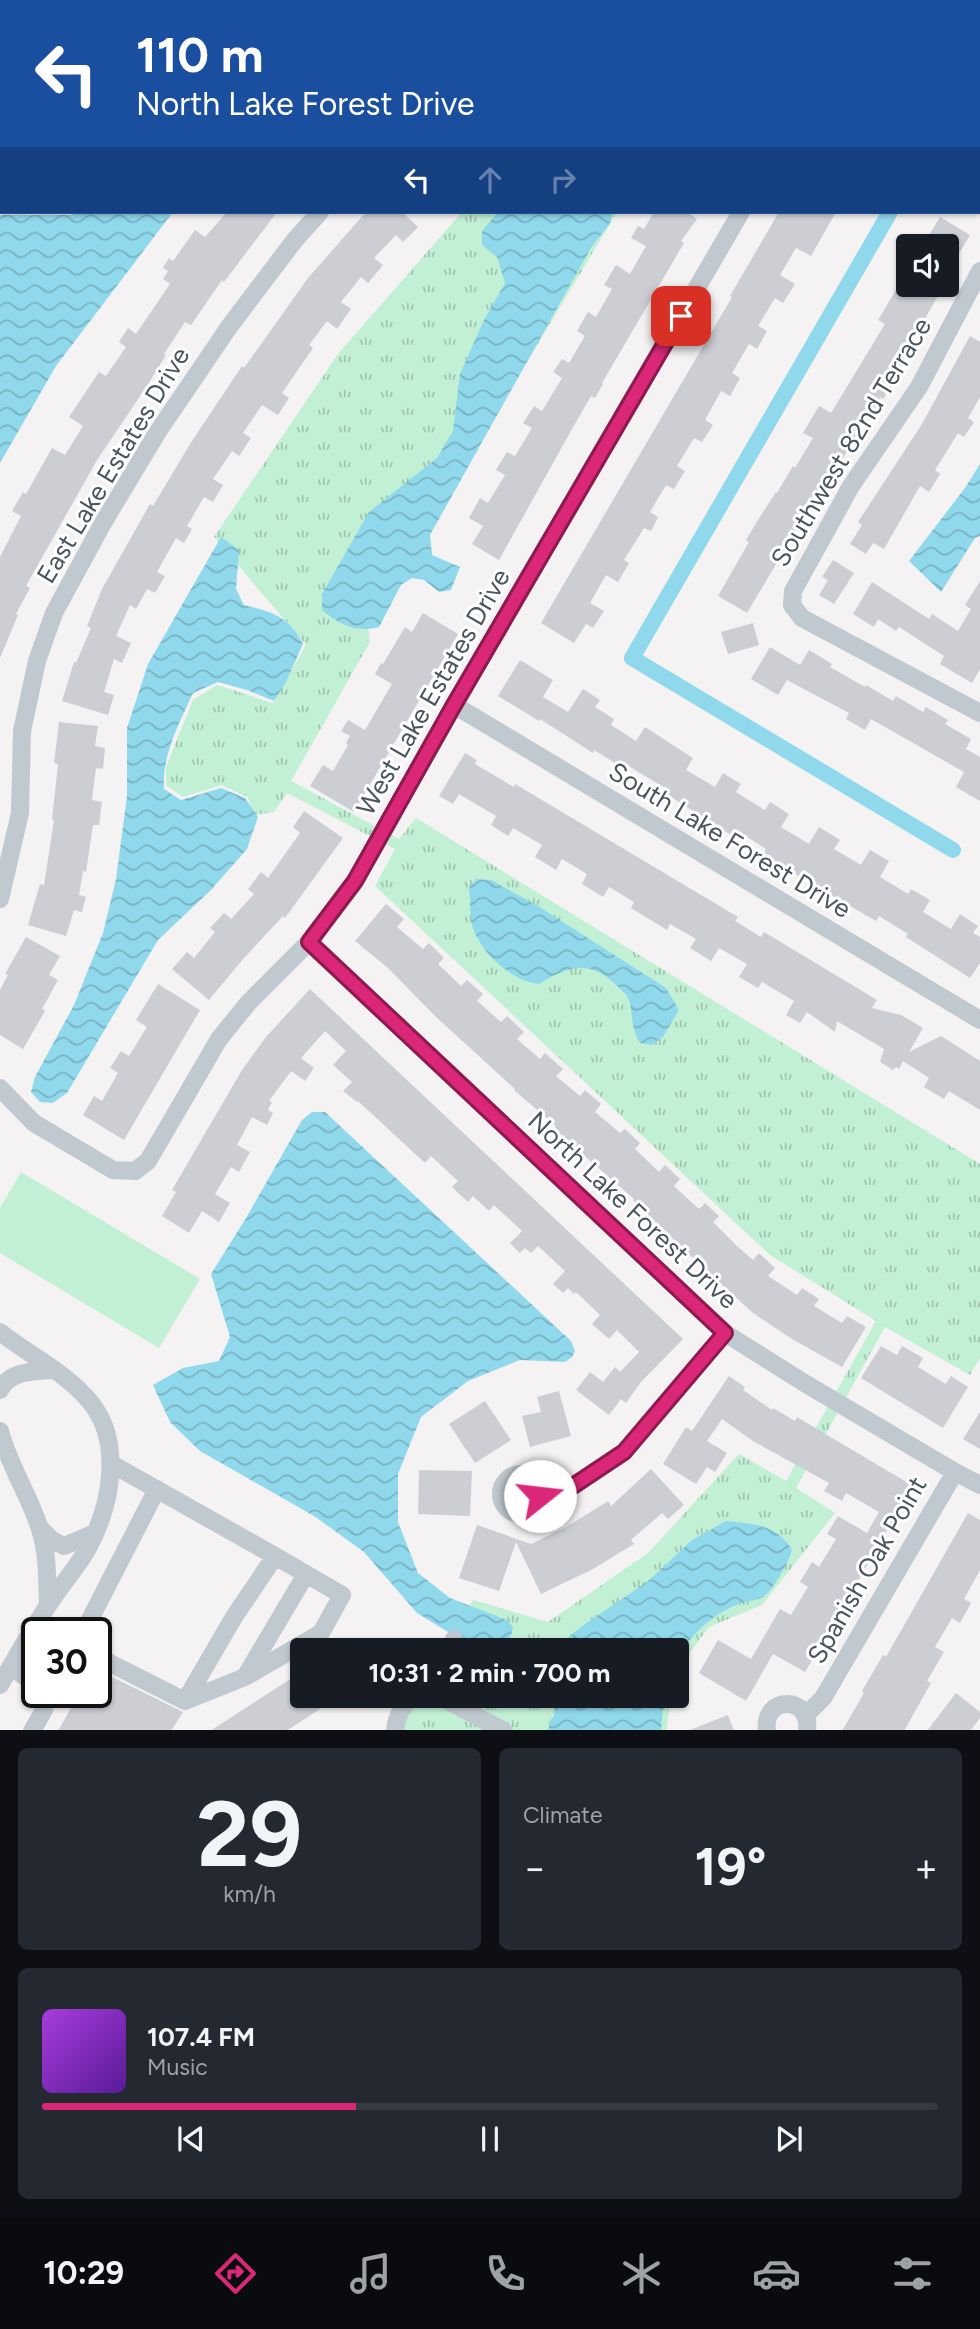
<!DOCTYPE html>
<meta charset="utf-8">
<style>
:root{--surface:#171b24;--page:#242831;--text:#f1f3f6;--muted:#9ea1a6;--line:#363941;--accent:#db2777}
body{margin:0;font-family:Figtree,sans-serif;background:var(--page);color:var(--text);height:100vh;display:flex;flex-direction:column;font-size:26px;white-space:nowrap}
*{box-sizing:border-box;margin:0}
p{font-size:23px;color:var(--muted)}
.icon{flex:none;width:38px;height:38px;fill:none;stroke:currentColor;stroke-width:2;stroke-linecap:round;stroke-linejoin:round}
.map{position:relative;height:1730px;overflow:hidden}
.drawer{display:flex;flex-direction:column;gap:18px;padding:18px;background:#0d0f14;flex:1}
.drawer>*{flex:none}
.banner{position:absolute;left:0px;top:0px;width:980px;height:214px;box-shadow:0 2px 5px #0004;background:#1a4fa0;color:#fff;overflow:hidden}
.tools{position:absolute;left:896px;top:234px;display:grid;gap:14px}
.tools a{display:grid;place-items:center;width:63px;height:63px;border-radius:7px;background:var(--surface);box-shadow:0 2px 5px #0004;font-size:35px}
.speed{position:absolute;left:21px;top:1617px;display:flex;gap:14px;font-size:35px;font-weight:700;text-align:center}
.speed>*{display:grid;place-content:center;width:91px;height:91px;border-radius:50%;background:var(--surface);box-shadow:0 2px 5px #0004;line-height:1}
.speed .limit{border:4px solid #111;border-radius:10px;background:#fff;color:#111}
.pin{position:absolute;display:grid;place-items:center;width:60px;height:60px;color:#fff;margin:-30px;border-radius:14px;box-shadow:0 4px 10px #0006}
.me{position:absolute;width:77px;margin:-38px;rotate:74deg;stroke-linejoin:round;filter:drop-shadow(0 0 5px #0008)}
.turn{display:flex;align-items:center;gap:24px;height:147px;padding:0 21px;font-size:32px}
.turn .icon{width:91px;height:91px;stroke-width:2.5}
.turn b{display:block;font-size:49px;line-height:60px}
.lanes{display:flex;align-items:center;height:66px;padding:0 21px;background:#0003;justify-content:center;gap:35px;direction:ltr}
.lanes .off{opacity:.35}
.big{font-size:52px;font-weight:700;line-height:1.1}
.drawer .widget{flex:1;display:flex;flex-direction:column;justify-content:center;gap:10px;min-width:0;padding:0 24px;border-radius:10px;background:var(--page)}
.drawer .dial{align-items:center;gap:0}
.dial b{font-size:91px;line-height:1}
.song{display:flex;align-items:center;gap:21px}
.cover{width:84px;height:84px;border-radius:10px;background:linear-gradient(135deg,hsl(280 70% 55%),hsl(270 70% 35%))}
.played{height:7px;border-radius:4px;background:linear-gradient(90deg,var(--accent) 35%,var(--line) 35%)}
.keys{display:flex;justify-content:space-around;direction:ltr}
.heat{display:flex;justify-content:space-between;align-items:center;font-size:38px;direction:ltr}
.drawer .tiles{flex:1;display:grid;gap:18px;grid-template-columns:1fr 1fr}
.widget:last-child{grid-column:span 2}
.trip{position:absolute;left:290px;top:1638px;width:399px;height:70px;border-radius:7px;background:var(--surface);box-shadow:0 2px 5px #0004;font-weight:700;line-height:70px;text-align:center}
.tab-bar{display:flex;height:112px;justify-content:space-around;align-items:center;background:#090b0e;color:var(--muted)}
.tab-bar .icon{width:49px;height:49px}
.tab-bar .active{color:var(--accent)}
.tab-bar b{font-size:32px;color:var(--text)}
.map>svg:first-child{display:block}
</style>
<div class="map">
<svg width="980" height="1731" viewBox="0 0 980 1731">
<defs>
<pattern id="grass-tufts" width="24" height="20" patternUnits="userSpaceOnUse" patternTransform="scale(1.75)"><rect width="24" height="20" fill="#c2f0d4"/><path d="M3 7l-1-3M5 7V3M7 7l1-3M15 17l-1-3M17 17v-4M19 17l1-3" fill="none" stroke="#a0c5af"/></pattern>
<pattern id="water-waves" width="16" height="10" patternUnits="userSpaceOnUse" patternTransform="scale(1.75)"><rect width="16" height="10" fill="#90d9ec"/><path d="M0 5q4-4 8 0t8 0" fill="none" stroke="#78b3c2"/></pattern>
</defs>
<rect width="100%" height="100%" fill="#f4f2f2"/>
<path fill="url(#grass-tufts)" d="M462,212H617L368,627L370,642L291,781L399,839L416,818L980,1164V1358L970,1375L885,1327L796,1488L835,1513L762,1605L709,1627L677,1670V1650H440L473,1600L548,1622L648,1553L739,1454L786,1481L876,1321L770,1255L375,886L395,849L287,793L274,812L253,815L248,797L221,785L183,797L166,785V767L193,700L217,685L273,703L306,645L214,537L338,354Z
M410,1696H672L666,1730L387,1731Z"/>
<path fill="#c2f0d4" d="M21,1172L200,1279L159,1348L0,1253V1208Z"/>
<path fill="url(#water-waves)" d="M76,212H173L56,366L0,463V215H72Z
M498,212H612L610,224L592,246L430,535L432,555L460,567L451,590L439,592L424,580L412,578L401,585L379,627C356,633 340,625 322,610V594L369,512L437,458L453,431L460,374L484,320L505,283L497,257L482,245V231Z
M980,464V536L975,538L941,592L909,561L965,488Z
M221,537L239,550L236,589L244,605C272,612 289,616 303,644L286,682L274,701L247,690L218,682L193,693C179,724 162,754 164,789L181,800L221,788L245,798L258,817L247,849L211,890L158,940L67,1093L53,1103L40,1102L31,1092L35,1077L74,1005L103,933L116,879L127,796V728L148,664Z
M476,879L491,880L538,906L666,988L679,1010L663,1037L652,1045L640,1043C629,1026 634,1007 627,996C624,992 618,987 615,984C589,959 567,967 539,984C513,981 484,956 474,931C469,920 471,901 469,888Z
M312,1112H325L571,1341L575,1351L572,1357L565,1362L520,1360L468,1381L421,1417L398,1474V1522L418,1573L450,1598L507,1620L513,1627L511,1636L497,1646H484L453,1635L417,1613L364,1552L314,1516L200,1451L170,1422L153,1385L183,1368L219,1361L230,1337L211,1274L246,1218L302,1120Z
M726,1521C751,1523 779,1525 792,1550C790,1560 772,1592 763,1597C756,1601 744,1601 736,1605C711,1616 688,1636 677,1661V1650H560L562,1643L582,1626L647,1582L692,1540Z
M555,1696H664L661,1730H548L551,1719L554,1717Z"/>
<g fill="none" stroke-linecap="round" stroke-linejoin="round">
<path stroke="#90d9ec" stroke-width="16" d="M978,58L980,55
M890,212L632,658L953,850"/>
</g>
<path fill="#ccced4" d="M227,212H277L224,282L222,280L191,325L185,322L164,354L166,355L147,386L97,460L26,586L30,588L16,614L18,615L0,658V557L21,516L12,511L23,492L26,494L52,448L65,455L83,426L69,417L99,372L106,376L126,347L119,342L128,328L136,334L170,284L163,279L168,271L163,268L169,258L173,261L195,230L205,237Z
M366,212H402L418,227L403,242L396,235L374,258L383,265L368,283L361,277L341,302L351,309L337,329L327,321L309,345L313,348L282,393L289,398L278,415L262,405L243,433L251,438L239,456L232,451L213,479L223,485L213,502L204,497L187,526L192,529L184,543L176,538L157,572L165,576L155,593L147,589L136,609L130,605L116,636L131,643L122,663L114,659L104,692L114,695L108,715L62,701L74,662L76,663L91,628L87,626L102,589L150,504L153,506L190,444L242,366L244,368L308,278Z
M654,212H687L697,219L681,241L684,243L602,383L603,384L595,398L591,396L572,429L499,560L472,544L483,526L469,518L480,498L488,503L505,475L496,470L507,452L515,456L532,428L523,423L534,406L542,411L562,378L553,372L562,359L569,363L585,336L577,331L588,312L596,317L612,289L604,285L616,265L630,274L646,246L631,238L638,226L644,229Z
M779,212H836L811,256L796,248L780,275L795,284L783,303L775,298L758,326L767,331L757,349L749,344L732,373L740,378L730,396L721,391L705,420L713,425L702,442L694,438L677,466L685,471L674,489L666,485L650,512L658,517L651,531L644,528L624,560L629,563L618,582L606,575L590,603L604,611L593,628L586,624L574,643L541,623L732,297L730,296Z
M940,217L970,235L947,274V247H922Z
M908,270V285H944L904,356L906,357L896,378L883,399L881,397L830,479L828,477L747,613L718,596L749,542L746,540L758,520L776,492L777,493L793,466L795,468L813,438L803,433L819,406L831,413L885,324L878,320Z
M970,336L980,342V397L968,418L974,422L964,437L958,433L935,470L940,474L929,492L920,486L884,549L873,543L866,554L850,544L862,525L858,522L922,424Z
M833,560L854,573L834,604L819,595L828,580L822,577Z
M980,581V669L972,683L940,664L944,656L899,627L896,631L878,619L874,627L853,614L872,582L929,619L932,614L958,631L971,609L965,605Z
M423,613L458,634L354,812L310,786L323,765L333,771L348,745L346,743L350,736L341,731L348,720L365,730L392,684L375,674L381,663L383,664L405,627L412,632Z
M753,623L759,645L728,654L721,632Z
M770,647L800,665L809,650L832,664L830,667L865,687L866,685L893,701L896,696L923,712L926,707L948,720L945,724L971,739L966,749L980,757V801L956,787L964,772L871,719L865,730L846,719L849,713L787,680L778,695L751,679Z
M520,660L553,680L543,697L568,712L583,689L600,700L595,707L614,719L611,725L636,741L645,727L693,758L686,770L715,787L723,773L741,784L736,792L765,810L770,802L789,814L781,827L809,844L819,827L840,840L834,849L861,865L870,850L889,861L880,877L908,894L911,889L930,900L923,912L951,929L960,914L978,926L973,933L980,937V963L970,978L906,937L908,934L879,916L876,921L792,872L764,853L766,849L738,831L734,837L668,795L670,791L625,764L623,768L594,750L593,753L540,719L539,721L498,696Z
M59,722L98,726L95,746L105,748L103,769L96,768L92,800L102,802L99,825H93L86,872L83,871L79,895L86,897L82,912L74,910L66,936L28,925L40,884L44,885L54,820H52L58,764L54,763Z
M465,753L477,760L475,764L514,787L515,784L738,917L735,921L761,937L764,932L877,1000L872,1008L901,1015L923,1028L909,1052L941,1036L980,1061V1110L949,1091L944,1099L924,1087L929,1078L903,1061L899,1069L896,1067L893,1070L880,1062L884,1049L837,1021L835,1032L807,1012L800,1023L786,1015L794,1001L762,982L758,988L739,977L747,964L719,948L711,961L690,948L696,939L670,924L667,930L631,908L634,902L609,887L603,897L582,884L587,874L562,859L556,870L535,857L542,845L513,828L508,836L491,825L496,816L459,794L453,804L439,796Z
M304,811L343,838L285,918L283,916L244,958L209,1000L172,969L187,952L194,958L215,932L210,928L224,913L231,919L254,894L248,889L261,872L268,878L300,833L293,827Z
M386,904L404,919L397,927L423,949L429,943L444,958L438,964L461,986L467,980L483,994L477,1001L501,1022L507,1016L524,1032L517,1039L540,1059L545,1053L563,1069L556,1076L580,1096L585,1090L601,1104L595,1112L620,1133L625,1129L640,1143L635,1149L659,1172L665,1165L680,1179L674,1186L699,1209L705,1203L719,1216L713,1222L738,1247L753,1260L759,1253L775,1268L768,1276L797,1295L802,1288L819,1299L814,1306L842,1323L847,1316L866,1327L842,1367L792,1339L753,1313L699,1264L633,1200L634,1199L554,1129L556,1126L514,1090L515,1089L435,1016L388,968L355,941Z
M26,937L60,956L49,975L58,980L42,1009L45,1011L23,1049L0,1035V990L8,975L5,974Z
M158,984L200,1010L124,1140L83,1115L94,1096L102,1101L118,1073L110,1068L121,1051L129,1056L147,1027L136,1020Z
M310,989L683,1339L641,1382L626,1403L621,1399L609,1415L576,1390L590,1372L603,1382L615,1367L620,1372L639,1352L617,1330L609,1339L592,1324L600,1315L576,1292L574,1294L568,1288L563,1293L553,1284L565,1271L538,1246L531,1253L525,1248L520,1253L510,1243L522,1231L494,1205L489,1211L473,1196L468,1202L452,1187L458,1181L431,1156L425,1163L358,1101L357,1102L343,1091L352,1082L333,1065L346,1051L325,1031L301,1058L314,1068L305,1081L291,1071L269,1101L272,1102L268,1110L273,1113L267,1125L252,1117L237,1145L250,1152L239,1172L231,1167L215,1194L230,1203L219,1222L202,1211L189,1233L162,1216L176,1192L172,1190L242,1070L266,1037Z
M881,1346L897,1355L902,1346L923,1358L918,1367L946,1384L951,1376L968,1387L943,1428L861,1378Z
M729,1376L745,1387L743,1390L772,1410L773,1408L795,1421L797,1417L913,1486L805,1672L773,1654L746,1701L699,1673L718,1640L751,1659L780,1609L791,1615L808,1587L800,1582L812,1562L819,1567L836,1539L827,1534L838,1516L867,1533L879,1512L846,1493L842,1501L824,1491L829,1483L753,1441L722,1419L707,1441L727,1453L715,1472L707,1467L696,1484L663,1464L686,1427L692,1431Z
M559,1391L571,1436L530,1447L522,1416L541,1412L537,1397Z
M485,1401L511,1440L475,1463L449,1424Z
M980,1412V1449L963,1439Z
M651,1469L684,1505L668,1519L662,1513L631,1540L634,1544L593,1569L541,1594L516,1542L499,1591L459,1578L477,1525L531,1544L568,1526L608,1501L611,1506Z
M419,1470L472,1471L470,1516L418,1514Z
M968,1513L980,1520V1570L964,1599L971,1603L960,1623L952,1618L935,1647L944,1652L927,1681L931,1683L904,1731H842L864,1693L862,1691L883,1655L886,1657Z
M96,1669L183,1712L171,1731H58L80,1692H96Z
M303,1671V1696H340L286,1731H210Z
M956,1693L980,1712V1718L970,1731H927Z
M728,1715L734,1731H690V1730Z"/>
<g fill="none" stroke-linecap="round" stroke-linejoin="round">
<path stroke="#c0c9d0" stroke-width="18" d="M684,0L687,2
M488,2L489,0
M864,2L865,0
M980,271L919,387L851,486L793,591L792,605L802,618L980,713
M454,705L980,1020
M0,899L20,813L22,731L37,661L54,613L103,523L157,433L229,327L294,241L320,212
M309,942L725,1333L806,1384L955,1472
M0,1088L34,1123L113,1170L135,1171L148,1161L219,1039L249,1002L309,942L355,881L454,705L741,212
M0,1332C28,1354 61,1370 85,1396C125,1437 112,1505 87,1550C75,1570 59,1588 47,1607C30,1632 15,1659 0,1685
M0,1390C10,1370 36,1371 55,1370
M0,1431C9,1465 29,1495 40,1529C48,1555 47,1578 48,1605
M501 1494a20 20 0 1 1 40 0a20 20 0 1 1-40 0Z
M540,1496L567,1490L624,1452L725,1333
M39,1527L52,1540L64,1546L95,1533
M275,1556L342,1595L321,1633L245,1677L306,1574
M83,1633L157,1489
M448,1650L454,1639
M96,1656L185,1701L234,1617L275,1556L110,1463
M10,1667L37,1684
M439,1696L504,1731
M185,1701L245,1677
M806,1715L823,1698L955,1472L980,1485
M32,1731L44,1710L47,1695L45,1692
M395,1731C396,1716 403,1705 413,1696
M767,1731C762,1695 812,1695 807,1731"/>
<path stroke="#b2c1d0" stroke-width="23" d="M0,8L2,5"/>
</g>
<g fill="none" stroke-linecap="round" stroke-linejoin="round">
<defs>
<path id="route" d="M540,1496L567,1490L624,1452L725,1333L309,942L355,881L454,705L681,316"/>
</defs>
<use href="#route" stroke="#8e194d" stroke-width="18"/>
<use href="#route" stroke="#db2777" stroke-width="12"/>
</g>
<g text-anchor="middle" dominant-baseline="central" stroke-width="6" stroke-linejoin="round" paint-order="stroke">
<g font-size="26" fill="#4a555f" stroke="#fff">
<text transform="translate(851 442) rotate(-59)">Southwest 82nd Terrace</text>
<text transform="translate(113 465) rotate(-59)">East Lake Estates Drive</text>
<text transform="translate(433 692) rotate(-60)">West Lake Estates Drive</text>
<text transform="translate(730 840) rotate(31)">South Lake Forest Drive</text>
<text transform="translate(633 1210) rotate(43)">North Lake Forest Drive</text>
<text transform="translate(867 1570) rotate(-60)">Spanish Oak Point</text>
</g>
</g>
</svg>
<div class="tools">
<a><svg class="icon" aria-label="sound" viewBox="0 0 24 24"><path d="M4 9h4l5-4v14l-5-4H4zM17 9q2 3 0 6"/></svg></a>
</div>
<div class="speed"><div class="limit">30</div></div>
<div class="pin" style="left:681px;top:316px;background:#d93025"><svg class="icon" aria-label="arrive" viewBox="0 0 24 24"><path d="M6 21V4h12l-3 4 3 4H6"/></svg></div>
<svg class="me" style="left:540px;top:1496px" viewBox="-20 -20 40 40"><circle r="19" fill="#fff"/><path d="M0-13L10 11 0 6-10 11z" fill="#db2777"/></svg>
<div class="trip">10:31 · 2 min · 700 m</div>
<div class="banner">
<div class="turn"><svg class="icon" aria-label="left" viewBox="0 0 24 24"><path d="M17 20v-9H6M10 6l-5 5 5 5"/></svg><div><b>110 m</b>North Lake Forest Drive</div></div>
<div class="lanes"><svg class="icon" aria-label="left" viewBox="0 0 24 24"><path d="M17 20v-9H6M10 6l-5 5 5 5"/></svg><svg class="icon off" aria-label="ahead" viewBox="0 0 24 24"><path d="M12 20V5M6 11l6-6 6 6"/></svg><svg class="icon off" aria-label="right" viewBox="0 0 24 24"><path d="M7 20v-9h11M14 6l5 5-5 5"/></svg></div>
</div>
</div>
<section class="drawer">
<div class="tiles">
<div class="widget dial"><b>29</b><p>km/h</p></div>
<div class="widget"><p>Climate</p>
<div class="heat"><a>−</a><b class="big">19°</b><a>+</a></div>
</div>
<div class="widget">
<div class="song"><i class="cover"></i><div><b>107.4 FM</b><p>Music</p></div></div>
<div class="played"></div>
<div class="keys"><svg class="icon" aria-label="previous" viewBox="0 0 24 24"><path d="M18 5L8 12l10 7zM5 5v14"/></svg><svg class="icon" aria-label="pause" viewBox="0 0 24 24"><path d="M8 5v14M16 5v14"/></svg><svg class="icon" aria-label="next" viewBox="0 0 24 24"><path d="M6 5l10 7-10 7zM19 5v14"/></svg></div>
</div>
</div>
</section>
<nav class="tab-bar">
<b>10:29</b>
<svg class="icon active" aria-label="directions" viewBox="0 0 24 24"><path d="M12 3l9 9-9 9-9-9zM9 14v-3h6M13 9l2 2-2 2"/></svg>
<svg class="icon" aria-label="music" viewBox="0 0 24 24"><path d="M9 18V5l10-2v13"/><circle cx="6" cy="18" r="3"/><circle cx="16" cy="16" r="3"/></svg>
<svg class="icon" aria-label="phone" viewBox="0 0 24 24"><path d="M5 4h4l2 5-3 2q2 4 5 5l2-3 5 2v4C11 20 4 13 5 4z"/></svg>
<svg class="icon" aria-label="climate" viewBox="0 0 24 24"><path d="M12 3v18M4 7l16 10M4 17L20 7"/></svg>
<svg class="icon" aria-label="car" viewBox="0 0 24 24"><path d="M5 17H2v-5l4-1 3-4h7l3 4 3 1v5h-3M9 17h6M6 11h13"/><circle cx="7" cy="17" r="2"/><circle cx="17" cy="17" r="2"/></svg>
<svg class="icon" aria-label="filters" viewBox="0 0 24 24"><path d="M4 7h16M4 17h16"/><circle cx="9" cy="7" r="2"/><circle cx="15" cy="17" r="2"/></svg>
</nav>
